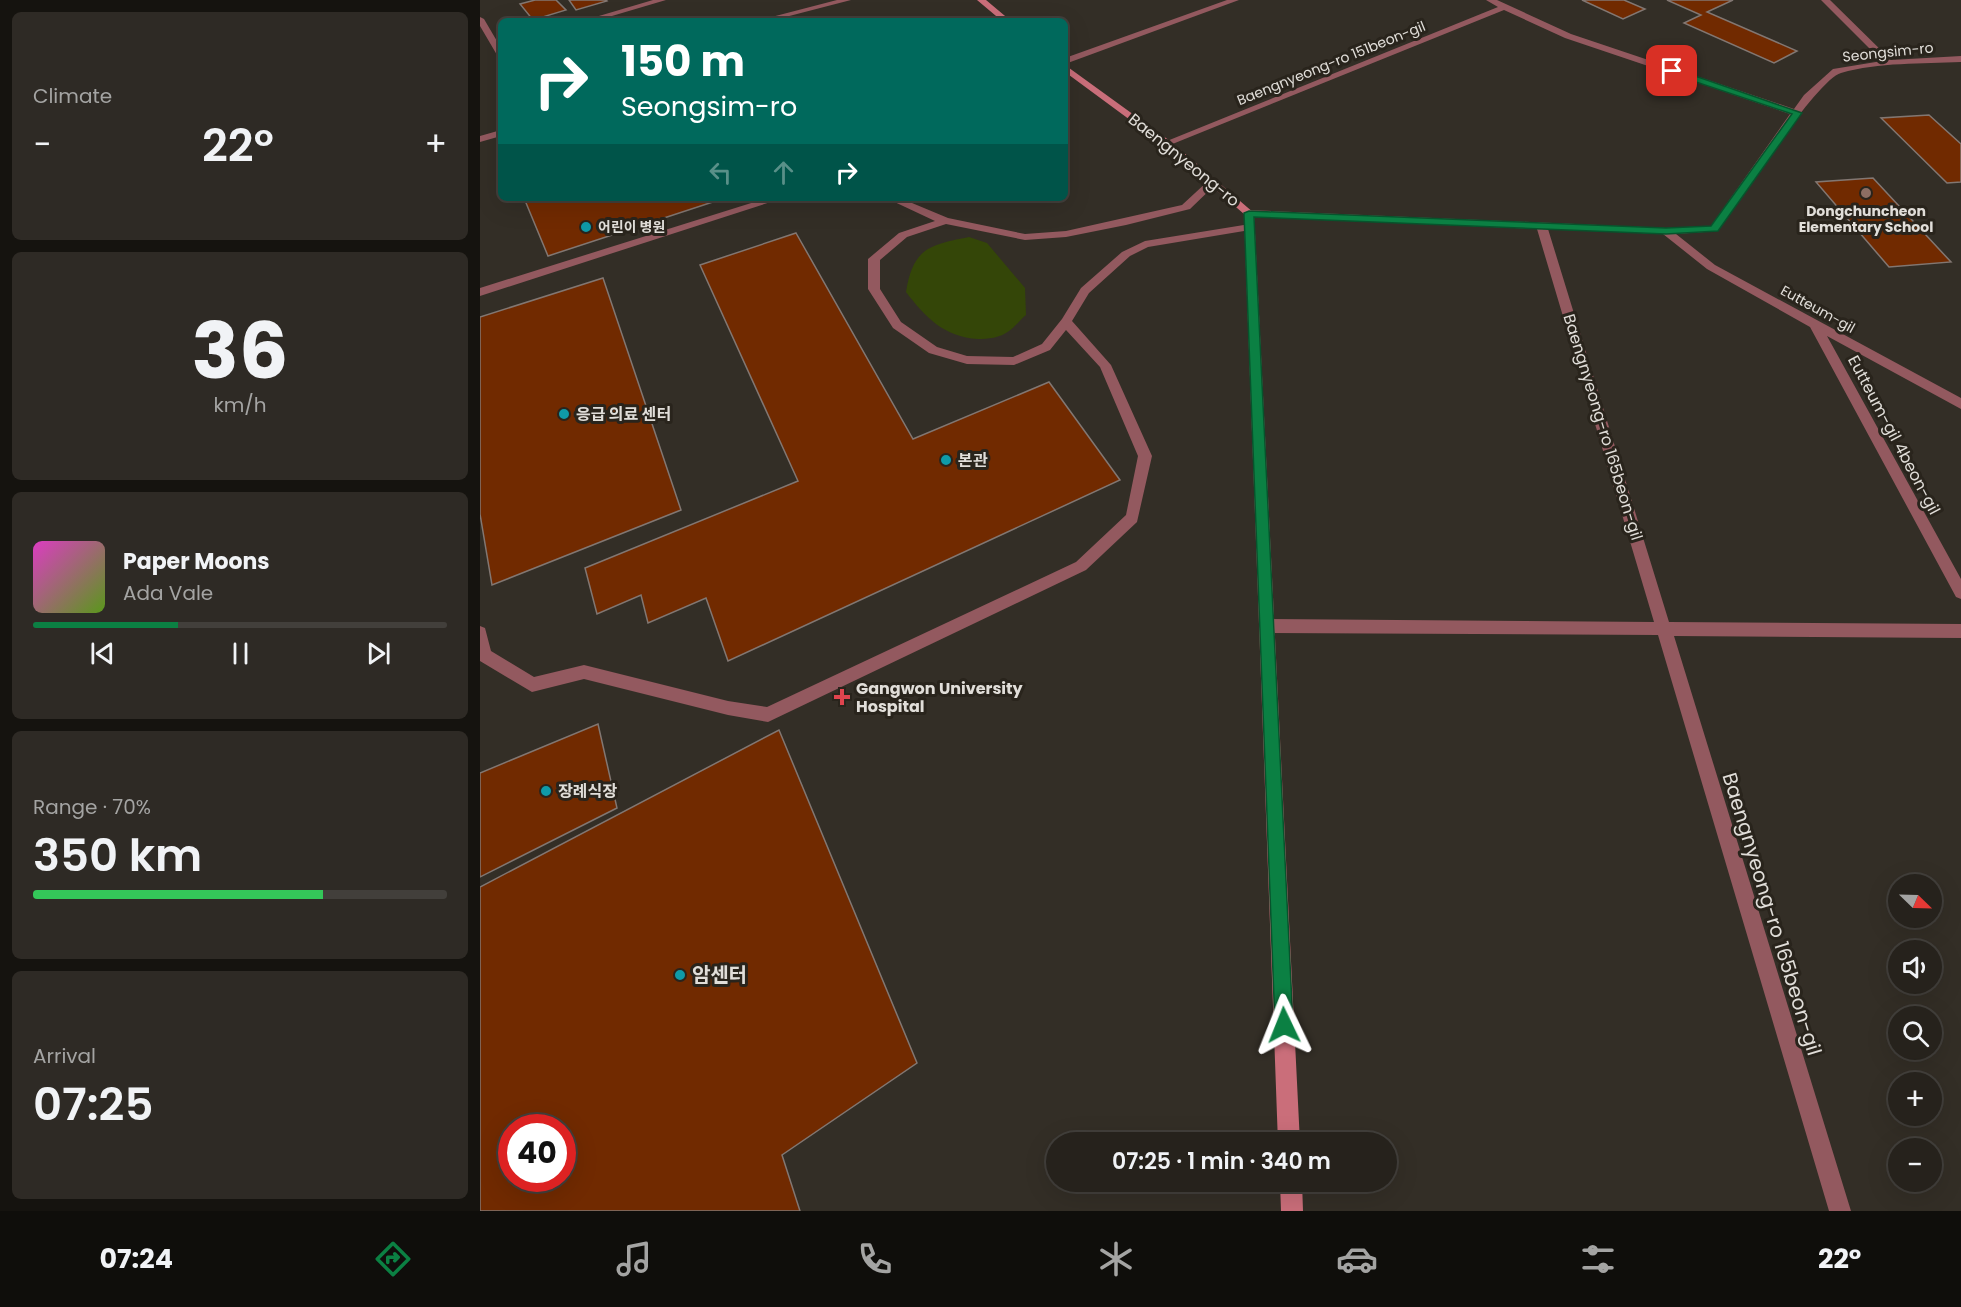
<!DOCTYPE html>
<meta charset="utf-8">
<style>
:root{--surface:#26221c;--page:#2e2a25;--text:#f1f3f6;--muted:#a4a4a3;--line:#423f3b;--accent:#0b8043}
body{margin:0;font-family:Poppins,"Noto Sans KR",sans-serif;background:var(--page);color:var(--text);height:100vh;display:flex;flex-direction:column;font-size:22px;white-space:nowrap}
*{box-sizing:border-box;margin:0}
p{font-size:20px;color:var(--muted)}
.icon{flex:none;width:33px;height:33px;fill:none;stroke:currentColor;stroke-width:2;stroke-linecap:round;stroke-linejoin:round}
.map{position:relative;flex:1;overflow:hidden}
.drawer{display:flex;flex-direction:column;gap:12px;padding:12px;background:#15130f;width:480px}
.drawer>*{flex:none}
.hud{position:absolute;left:18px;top:18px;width:570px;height:183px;border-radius:9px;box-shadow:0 6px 24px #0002,0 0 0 2px var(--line);background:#00695c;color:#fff;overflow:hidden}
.needle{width:39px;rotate:113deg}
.tools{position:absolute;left:1408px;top:874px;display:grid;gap:12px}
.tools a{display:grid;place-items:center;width:54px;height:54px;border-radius:50%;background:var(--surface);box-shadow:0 6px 24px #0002,0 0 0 2px var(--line);font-size:30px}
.speed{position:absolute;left:18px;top:1114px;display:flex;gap:12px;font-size:30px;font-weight:700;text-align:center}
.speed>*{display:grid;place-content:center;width:78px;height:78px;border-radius:50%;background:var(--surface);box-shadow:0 6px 24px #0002,0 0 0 2px var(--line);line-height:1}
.speed .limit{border:9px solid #d22;background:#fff;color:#111}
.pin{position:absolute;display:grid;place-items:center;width:51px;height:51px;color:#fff;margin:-26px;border-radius:12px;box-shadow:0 3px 9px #0006}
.me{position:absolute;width:66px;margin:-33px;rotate:358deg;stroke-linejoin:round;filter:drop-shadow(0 0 4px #0008)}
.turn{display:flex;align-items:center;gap:21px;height:126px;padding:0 24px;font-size:27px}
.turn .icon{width:78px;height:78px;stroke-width:2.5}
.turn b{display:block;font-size:42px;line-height:51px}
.lanes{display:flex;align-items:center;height:57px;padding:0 24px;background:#0003;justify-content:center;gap:30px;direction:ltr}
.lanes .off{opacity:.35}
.big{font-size:45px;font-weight:600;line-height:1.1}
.drawer .tile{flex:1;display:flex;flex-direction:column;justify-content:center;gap:9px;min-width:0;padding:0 21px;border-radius:9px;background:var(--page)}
.drawer .dial{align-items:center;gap:0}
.dial b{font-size:78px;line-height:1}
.song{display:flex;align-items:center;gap:18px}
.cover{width:72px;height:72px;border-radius:9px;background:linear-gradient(135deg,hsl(310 70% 55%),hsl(90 70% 35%))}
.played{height:6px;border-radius:3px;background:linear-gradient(90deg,var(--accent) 35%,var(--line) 35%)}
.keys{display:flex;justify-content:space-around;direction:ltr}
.heat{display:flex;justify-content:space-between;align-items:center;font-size:33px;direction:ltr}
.charge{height:9px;border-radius:4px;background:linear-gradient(90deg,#34c759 70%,var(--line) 0)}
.trip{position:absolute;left:566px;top:1132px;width:351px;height:60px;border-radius:30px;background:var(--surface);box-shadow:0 6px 24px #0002,0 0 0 2px var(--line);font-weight:600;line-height:60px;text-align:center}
.tabs{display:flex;height:96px;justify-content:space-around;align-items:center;background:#0f0e0b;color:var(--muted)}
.tabs .icon{width:42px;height:42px}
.tabs .current{color:var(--accent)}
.tabs b{font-size:27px;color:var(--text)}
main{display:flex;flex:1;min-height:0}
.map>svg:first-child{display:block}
</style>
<main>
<section class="drawer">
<div class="tile"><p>Climate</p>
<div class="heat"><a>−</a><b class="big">22°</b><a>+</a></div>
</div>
<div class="tile dial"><b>36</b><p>km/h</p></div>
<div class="tile">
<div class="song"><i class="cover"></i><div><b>Paper Moons</b><p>Ada Vale</p></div></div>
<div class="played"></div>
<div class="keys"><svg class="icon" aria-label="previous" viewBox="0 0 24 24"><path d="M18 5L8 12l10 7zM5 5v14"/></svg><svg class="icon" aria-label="pause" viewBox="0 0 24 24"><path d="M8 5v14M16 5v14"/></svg><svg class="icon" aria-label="next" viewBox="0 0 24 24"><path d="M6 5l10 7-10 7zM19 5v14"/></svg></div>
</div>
<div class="tile"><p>Range · 70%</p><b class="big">350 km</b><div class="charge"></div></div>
<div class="tile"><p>Arrival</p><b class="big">07:25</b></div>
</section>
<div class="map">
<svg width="1481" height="1211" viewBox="0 0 1481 1211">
<rect width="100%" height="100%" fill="#332e26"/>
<path fill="#344608" d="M489,237L507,243L545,288L546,315C540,320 535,327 529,331C520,338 508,339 498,339C464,337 445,317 426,292C433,249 448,245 489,237Z"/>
<path fill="#712a00" stroke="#827772" stroke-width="1.5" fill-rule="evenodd" d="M55,0H76L86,10L53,20L40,4Z
M89,0H126L127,1L96,10Z
M1102,0H1144L1165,9L1143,19Z
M1187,0H1253L1227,12L1317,51L1294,63L1204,23L1221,15Z
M1449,115L1481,144V182L1467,183L1401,118Z
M1393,178L1471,262L1409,267L1336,182Z
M44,198H245L68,256Z
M316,233L433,439L569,382L640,480L248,661L226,598L168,623L161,595L117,614L105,568L318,481L220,265Z
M123,278L201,510L12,585L0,514V317Z
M118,724L137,808L0,877V773Z
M299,730L437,1063L302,1155L320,1211H0V887ZM32,1128H82V1179H32Z"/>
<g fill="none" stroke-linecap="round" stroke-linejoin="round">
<path fill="#93595f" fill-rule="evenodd" d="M173,0H186L115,21H102Z
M0,17L4,19L21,48V58L17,55L0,26Z
M21,130V136L0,142V136Z
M728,181L737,183L710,209L646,225L586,237L545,240L466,224L427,237L400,260V289L421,322L457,347L487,356L533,357L562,344L582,319L601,288L642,252L665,241L770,224L775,227L770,230L668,247L650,256L609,293L592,321L631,365L672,456L657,522L606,570L288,722L248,715L104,679L52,692L0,661V626L5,628L11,651L54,677L104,665L248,701L287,707L596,562L646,515L658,456L620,367L586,330L570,350L534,365L487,364L449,353L413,328L388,289V259L419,233L455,221L406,198H420L468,218L545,234L586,231L702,205Z
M287,198H303L0,296V288Z"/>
<path fill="#93595f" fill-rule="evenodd" d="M357,0H371L290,21H276Z
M747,0H759L585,64V58Z
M1006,0H1017L1091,34L1314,109L1324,95L1353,69L1402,61L1341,0H1350L1411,60L1481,56V62C1442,64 1399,62 1361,73C1336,80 1258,203 1238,231L1196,234L1235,265L1481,398V409L1347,336L1481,579V599L1476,597L1330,327L1227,269L1183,234L1068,229L1189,622L1481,624V638L1194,636L1371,1211H1349L1178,635L787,633L782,631L779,626L782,621L787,619L1174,622L1057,229L769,216L764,213L769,210L1186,228L1231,226L1310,114L1085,38L1024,10L690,145L682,143L1018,7Z"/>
<path fill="#ca6e7a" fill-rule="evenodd" d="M497,0H506L531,21H522Z
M585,65L690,141L774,213L820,1143H798L764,214L684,145L585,72Z
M800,1182H822L823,1211H801Z"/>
</g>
<path fill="#0b8043" stroke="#07532c" stroke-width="1.5" d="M1189,69H1195L1322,113L1238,231L1186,234L774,217L813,1025L810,1032L804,1034L798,1032L795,1025L764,213L769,211L1186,228L1231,226L1312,114L1189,73Z"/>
<circle fill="#8d6e63" stroke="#29241c" stroke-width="2" cx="1386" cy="193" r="6"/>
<g fill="#0f9aa8" stroke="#29241c" stroke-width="2">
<circle cx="106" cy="227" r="6"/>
<circle cx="84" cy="414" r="6"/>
<circle cx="466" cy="460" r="6"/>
<circle cx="66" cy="791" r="6"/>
<circle cx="200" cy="975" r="6"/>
</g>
<path fill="#e0444e" stroke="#29241c" stroke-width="2" d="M359 688h6v6h6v6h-6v6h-6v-6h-6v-6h6z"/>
<g text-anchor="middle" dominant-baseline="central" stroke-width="6" stroke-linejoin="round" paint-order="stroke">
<g font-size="14" fill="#e1ded9" stroke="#29241c">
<text transform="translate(1408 52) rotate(-6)">Seongsim-ro</text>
<text transform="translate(851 63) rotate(-22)">Baengnyeong-ro 151beon-gil</text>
<text transform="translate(1338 309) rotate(29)">Eutteum-gil</text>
</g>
<g font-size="14" font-weight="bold" fill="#e1ded9" stroke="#29241c">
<text x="1386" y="211">Dongchuncheon<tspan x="1386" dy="16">Elementary School</tspan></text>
<text x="118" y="227" text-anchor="start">어린이 병원</text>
</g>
<g font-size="16" fill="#e1ded9" stroke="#29241c">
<text transform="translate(704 160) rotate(39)">Baengnyeong-ro</text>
<text transform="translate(1123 427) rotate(73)">Baengnyeong-ro 165beon-gil</text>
<text transform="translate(1414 435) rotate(62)">Eutteum-gil 4beon-gil</text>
</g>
<g font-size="16" font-weight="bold" fill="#e1ded9" stroke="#29241c" text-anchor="start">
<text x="96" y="414">응급 의료 센터</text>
<text x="478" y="460">본관</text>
<text x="376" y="688">Gangwon University<tspan x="376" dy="18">Hospital</tspan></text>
<text x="78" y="791">장례식장</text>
</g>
<g font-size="20" fill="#e1ded9" stroke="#29241c">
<text transform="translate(1292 914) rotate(73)">Baengnyeong-ro 165beon-gil</text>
</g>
<g font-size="20" font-weight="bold" fill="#e1ded9" stroke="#29241c" text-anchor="start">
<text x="212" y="975">암센터</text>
</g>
</g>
</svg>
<div class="tools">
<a><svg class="needle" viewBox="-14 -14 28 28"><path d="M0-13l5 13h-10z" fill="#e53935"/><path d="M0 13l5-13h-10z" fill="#a4a4a3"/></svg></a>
<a><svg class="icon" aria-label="sound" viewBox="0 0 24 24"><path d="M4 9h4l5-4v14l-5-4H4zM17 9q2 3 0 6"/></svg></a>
<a><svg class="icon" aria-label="search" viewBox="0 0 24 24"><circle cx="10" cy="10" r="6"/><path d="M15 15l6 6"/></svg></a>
<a>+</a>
<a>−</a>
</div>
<div class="speed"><div class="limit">40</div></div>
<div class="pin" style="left:1192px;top:71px;background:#d93025"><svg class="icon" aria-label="arrive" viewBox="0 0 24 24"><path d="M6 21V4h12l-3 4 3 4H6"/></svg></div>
<svg class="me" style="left:804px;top:1025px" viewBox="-20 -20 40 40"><path d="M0-17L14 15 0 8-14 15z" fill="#0b8043" stroke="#fff" stroke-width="4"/></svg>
<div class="trip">07:25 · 1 min · 340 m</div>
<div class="hud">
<div class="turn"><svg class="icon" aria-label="right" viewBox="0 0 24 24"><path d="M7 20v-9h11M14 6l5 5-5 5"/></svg><div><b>150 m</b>Seongsim-ro</div></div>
<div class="lanes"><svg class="icon off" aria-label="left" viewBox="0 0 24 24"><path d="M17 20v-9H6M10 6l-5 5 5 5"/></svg><svg class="icon off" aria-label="ahead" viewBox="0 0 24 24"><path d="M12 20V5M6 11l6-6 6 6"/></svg><svg class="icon" aria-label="right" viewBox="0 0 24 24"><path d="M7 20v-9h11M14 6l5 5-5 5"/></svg></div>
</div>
</div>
</main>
<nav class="tabs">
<b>07:24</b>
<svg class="icon current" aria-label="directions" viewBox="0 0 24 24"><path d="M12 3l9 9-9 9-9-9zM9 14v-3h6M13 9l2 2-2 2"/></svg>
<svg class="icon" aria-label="music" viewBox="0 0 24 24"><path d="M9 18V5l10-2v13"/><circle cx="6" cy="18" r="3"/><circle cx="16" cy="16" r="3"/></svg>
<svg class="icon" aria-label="phone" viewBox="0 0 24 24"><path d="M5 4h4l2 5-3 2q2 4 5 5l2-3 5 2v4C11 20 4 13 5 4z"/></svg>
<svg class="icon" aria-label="climate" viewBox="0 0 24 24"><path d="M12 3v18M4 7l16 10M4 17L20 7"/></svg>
<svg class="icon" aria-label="car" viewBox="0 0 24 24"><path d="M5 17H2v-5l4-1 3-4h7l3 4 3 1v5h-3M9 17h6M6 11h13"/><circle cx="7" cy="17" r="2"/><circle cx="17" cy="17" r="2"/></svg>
<svg class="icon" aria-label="filters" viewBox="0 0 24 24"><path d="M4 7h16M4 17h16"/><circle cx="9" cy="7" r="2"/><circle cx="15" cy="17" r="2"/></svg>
<b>22°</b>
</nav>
